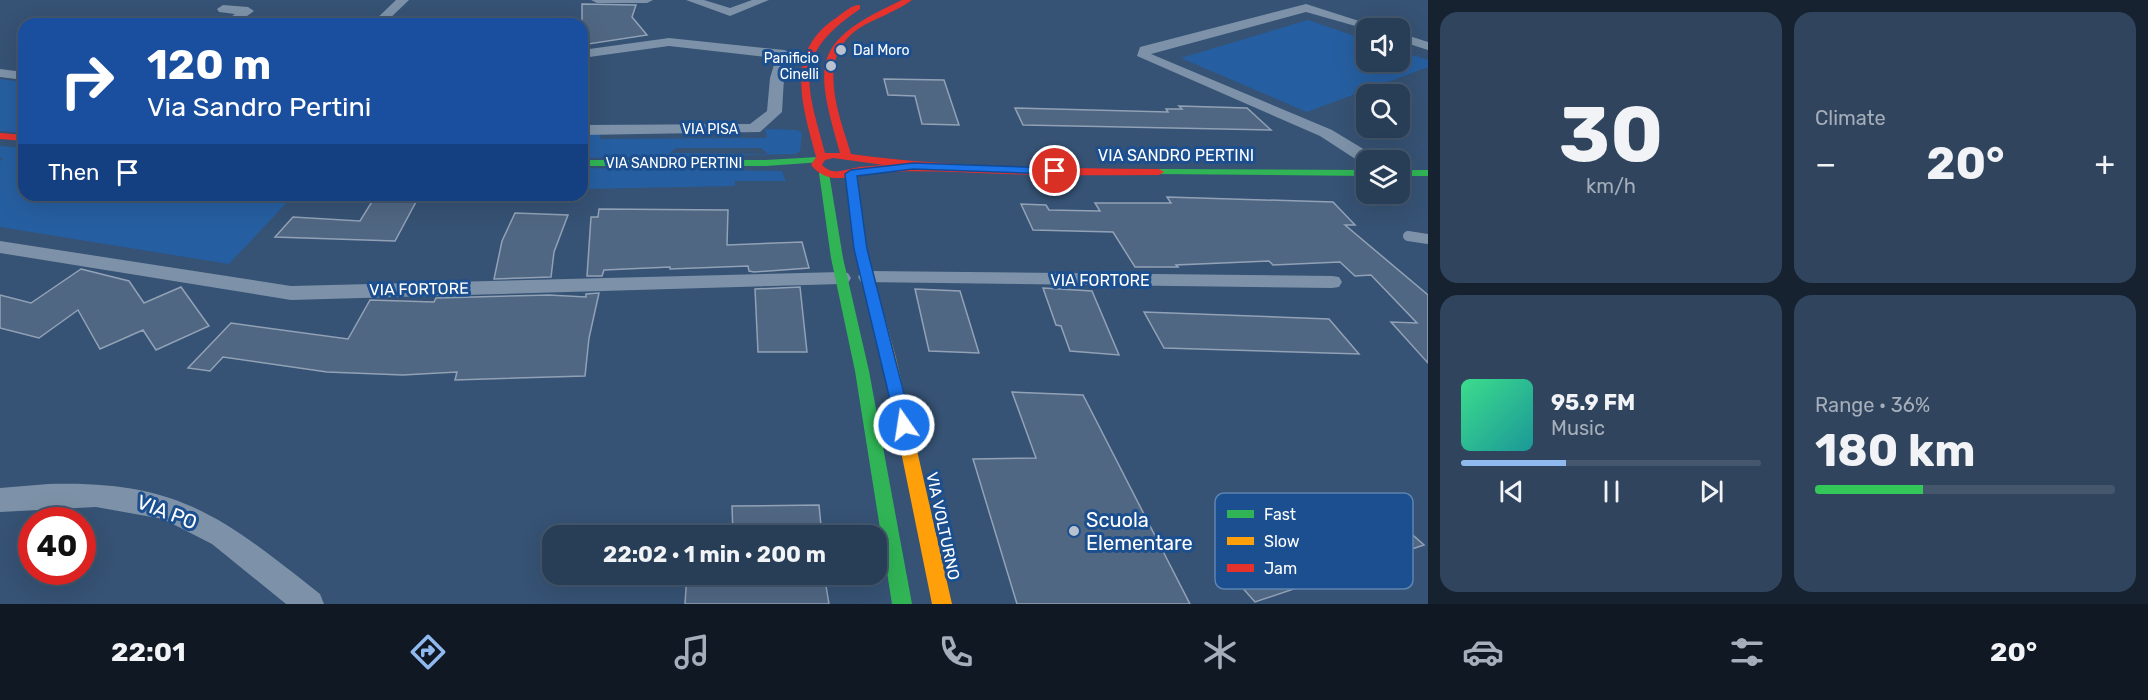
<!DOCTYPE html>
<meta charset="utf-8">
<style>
:root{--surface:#283e57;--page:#30455d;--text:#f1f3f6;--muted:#a5aeba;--line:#44576d;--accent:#90b9f0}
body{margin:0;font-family:Rubik,sans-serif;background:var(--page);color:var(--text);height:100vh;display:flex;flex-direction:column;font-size:22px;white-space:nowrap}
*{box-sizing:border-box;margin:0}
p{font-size:20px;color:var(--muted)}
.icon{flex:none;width:33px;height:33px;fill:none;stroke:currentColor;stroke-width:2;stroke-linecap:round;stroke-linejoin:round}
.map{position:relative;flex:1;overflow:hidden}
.panel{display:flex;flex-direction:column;gap:12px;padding:12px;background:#162230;width:720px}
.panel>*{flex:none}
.guide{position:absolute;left:18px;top:18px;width:570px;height:183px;border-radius:18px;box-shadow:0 6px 24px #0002,0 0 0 2px var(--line);background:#1a4fa0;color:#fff;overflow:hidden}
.buttons{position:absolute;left:1356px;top:18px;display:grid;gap:12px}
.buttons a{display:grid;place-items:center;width:54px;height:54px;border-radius:12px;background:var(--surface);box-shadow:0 6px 24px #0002,0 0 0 2px var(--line);font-size:30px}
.speed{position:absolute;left:18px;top:507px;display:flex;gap:12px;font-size:30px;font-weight:700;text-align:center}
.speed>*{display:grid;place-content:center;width:78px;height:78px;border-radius:50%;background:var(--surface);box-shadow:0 6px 24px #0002,0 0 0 2px var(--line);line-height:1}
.speed .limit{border:9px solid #d22;background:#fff;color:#111}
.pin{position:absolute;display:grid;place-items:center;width:51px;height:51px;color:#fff;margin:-26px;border:3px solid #fff;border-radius:50%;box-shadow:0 2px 6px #0007}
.me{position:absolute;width:66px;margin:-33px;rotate:347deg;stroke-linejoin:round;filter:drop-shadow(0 0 4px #0008)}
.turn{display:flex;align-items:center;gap:21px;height:126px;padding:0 30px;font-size:27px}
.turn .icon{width:78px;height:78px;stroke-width:2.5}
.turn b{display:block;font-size:42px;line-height:51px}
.then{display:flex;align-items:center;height:57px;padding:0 30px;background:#0003;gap:12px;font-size:22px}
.big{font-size:45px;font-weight:700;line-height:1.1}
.panel .card{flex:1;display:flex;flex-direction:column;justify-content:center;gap:9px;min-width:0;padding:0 21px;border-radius:18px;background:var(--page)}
.panel .dial{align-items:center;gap:0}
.dial b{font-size:78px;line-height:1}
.song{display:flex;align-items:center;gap:18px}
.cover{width:72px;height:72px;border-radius:9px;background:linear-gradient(135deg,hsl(150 70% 55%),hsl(180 70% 35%))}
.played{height:6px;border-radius:3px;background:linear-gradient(90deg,var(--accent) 35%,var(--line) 35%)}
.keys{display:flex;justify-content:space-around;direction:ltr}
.heat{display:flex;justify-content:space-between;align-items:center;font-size:33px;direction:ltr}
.charge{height:9px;border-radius:4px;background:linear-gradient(90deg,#34c759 36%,var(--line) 0)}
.panel .tiles{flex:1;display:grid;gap:12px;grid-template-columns:repeat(2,1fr)}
.trip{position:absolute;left:542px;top:525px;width:345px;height:60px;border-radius:18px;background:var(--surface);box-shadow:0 6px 24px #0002,0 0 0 2px var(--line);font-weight:700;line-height:60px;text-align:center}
.menu{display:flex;height:96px;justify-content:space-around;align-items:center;background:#101923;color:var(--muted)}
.menu .icon{width:42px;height:42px}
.menu .selected{color:var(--accent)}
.menu b{font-size:27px;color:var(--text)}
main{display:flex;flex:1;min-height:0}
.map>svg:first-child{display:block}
</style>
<main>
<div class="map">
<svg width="1428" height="604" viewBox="0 0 1428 604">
<rect width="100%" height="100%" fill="#365274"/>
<path fill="#265fa1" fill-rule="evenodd" d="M1308,20L1366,40V62H1400V51L1428,60V67L1307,112L1181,58Z
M0,79L24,82V133L0,131Z
M765,129L797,130L802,133L800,151L796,154L582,158V131H600V139L767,138ZM677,148H761L768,154L669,153Z
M0,146L24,148V195H294L229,264L0,227V161L3,159L0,158Z
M582,168L782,171L786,181H735V186L582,189Z"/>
<path fill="#506783" stroke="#92a2b6" stroke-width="1.5" d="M582,4L636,5L632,17L647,35L582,45Z
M884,79L944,80L959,125L922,124L915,96L888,95Z
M1179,106L1247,108L1271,130L1023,125L1015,108L1168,112L1166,109H1182Z
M1167,197L1333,202L1355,225H1345L1428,295V363L1391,322L1417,323L1371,275L1355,276L1340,262L1273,265L1269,261L1176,265L1178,267H1135L1113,232L1033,230L1021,204L1046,205L1049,210L1100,211L1095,203H1171Z
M373,200H417L395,241L275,237L293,217L360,221Z
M599,209L728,210L727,245L802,242L809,268L754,272L749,271L748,266L670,269V267L604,270L602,276H587L591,217H598Z
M515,213L568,215L554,252L551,277L494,279L502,241Z
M81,269L129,281L144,303L181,287L209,326L156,350L143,330L100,349L78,310L39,338L0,328V295L31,303Z
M800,287L807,352H758L755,289Z
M1043,288L1092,291L1119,355L1070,351L1061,326L1056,325Z
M915,289L960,291L979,353L929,351Z
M599,293L589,338L585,376L455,380L457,372L403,375L327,372L223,357L210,371L188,368L231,323L348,339L370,300L434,302L436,298L549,295L586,297V294Z
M1144,312L1329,319L1359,354L1164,348Z
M1012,392L1083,395L1190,604H1017L973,459L1036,458Z
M819,505L822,536H733L732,506Z
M1380,506L1424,545L1255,602L1216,558Z
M687,574H797L798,583L826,586L829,604H685Z"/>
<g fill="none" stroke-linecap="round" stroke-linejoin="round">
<path stroke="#7d92a8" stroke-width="10" d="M1408,236L1428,239"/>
<path fill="#7d92a8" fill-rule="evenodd" d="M396,0H409L384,24H371Z
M591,0H653L647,3H597Z
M686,0H704L730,8L752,0H769L730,16Z
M1306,4L1381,28L1366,29L1306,12L1151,54L1332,130L1375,156L1377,160H1366V164H1363L1320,136L1137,56L1140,47Z
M223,5L248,7L254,11L236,24H221L235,14L219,12L217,9Z
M1400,33L1428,42V50L1400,41Z
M669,38L784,50L803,56L796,60L789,59L784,78L782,112L760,132L582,135V125L750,124L767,111L770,78L776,58L669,46L582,58V50Z
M0,69L24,72V80L0,77Z
M0,241L291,286L841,272L848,273L851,278L848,283L841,284L291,300L0,253Z
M868,271L1332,276L1339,277L1342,282L1339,287L1332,288L861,282L858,277L861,272Z
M48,484C179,480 222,517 320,594L324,604H286L212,544L163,519L96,507L0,512V488Z"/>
<path fill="#30b455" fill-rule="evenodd" d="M818,157L823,160L822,162L766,166H582V160H766Z
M1159,169L1366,170V176L1155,174V170Z
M824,170L829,173L843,258L869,371L912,604H892L855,371L831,258L819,173Z
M1400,170H1428V176H1400Z"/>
<path fill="#ff9f0a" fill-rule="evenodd" d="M851,171L856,174L866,249L896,358L952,604H932L882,358L854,249L846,174Z"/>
<path fill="#e5322d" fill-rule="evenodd" d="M902,0H912C896,12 875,18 858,29C815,59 839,114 851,154C954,168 1056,168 1159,169L1164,172L1159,175C1108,175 1058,176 1007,174C962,173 919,169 874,173C850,175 829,187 811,165L816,157C803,107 783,53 836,18C843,13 851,5 860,5V9C792,55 806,82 825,153H840C814,62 811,42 902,0ZM833,158L884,165C874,166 864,166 854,168C840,171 833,175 822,165L825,160Z
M0,133L24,135V141L0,139Z"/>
</g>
<path fill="#1a73e8" stroke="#114b97" stroke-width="1.5" d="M913,163L1055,168L1060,171L1055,174L913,169L857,176L867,249L912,425L904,431L896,425L854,249L845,174L851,170Z"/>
<g fill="#b9c2ce" stroke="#1b4f8f" stroke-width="2">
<circle cx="841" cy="50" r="6"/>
<circle cx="831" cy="66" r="6"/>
<circle cx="1074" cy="531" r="6"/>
</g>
<g text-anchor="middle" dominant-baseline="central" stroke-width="6" stroke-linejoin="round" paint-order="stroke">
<g font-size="14" fill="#fff" stroke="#1b4f8f" text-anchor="start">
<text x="853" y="50">Dal Moro</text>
<text x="819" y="58" text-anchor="end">Panificio<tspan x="819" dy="16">Cinelli</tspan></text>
</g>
<g font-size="14" fill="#fff" stroke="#1b4f8f">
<text x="710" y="129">VIA PISA</text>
<text x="674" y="163">VIA SANDRO PERTINI</text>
</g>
<g font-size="16" fill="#fff" stroke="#1b4f8f">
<text x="1176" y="155">VIA SANDRO PERTINI</text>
<text x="1100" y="280">VIA FORTORE</text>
<text transform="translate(419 289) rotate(-1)">VIA FORTORE</text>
<text transform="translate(943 526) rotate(78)">VIA VOLTURNO</text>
</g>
<g font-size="20" fill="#fff" stroke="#1b4f8f">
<text transform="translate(167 512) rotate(21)">VIA PO</text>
</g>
<g font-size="20" fill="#fff" stroke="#1b4f8f" text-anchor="start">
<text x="1086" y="520">Scuola<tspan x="1086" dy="23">Elementare</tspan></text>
</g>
</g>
<rect x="1215" y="493" width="198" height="96" rx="9" fill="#1b4f8f" stroke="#5f84b1" stroke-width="1.5"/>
<rect x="1227" y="510" width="27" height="8" fill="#30b455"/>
<rect x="1227" y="537" width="27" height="8" fill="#ff9f0a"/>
<rect x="1227" y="564" width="27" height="8" fill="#e5322d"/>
<g font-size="16" fill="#fff">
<text x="1264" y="520">Fast</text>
<text x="1264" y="547">Slow</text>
<text x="1264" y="574">Jam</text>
</g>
</svg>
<div class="buttons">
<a><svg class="icon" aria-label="sound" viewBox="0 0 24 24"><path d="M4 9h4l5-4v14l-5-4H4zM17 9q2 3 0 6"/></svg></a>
<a><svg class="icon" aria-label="search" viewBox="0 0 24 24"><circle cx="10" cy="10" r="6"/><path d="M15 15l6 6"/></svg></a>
<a><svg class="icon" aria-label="layers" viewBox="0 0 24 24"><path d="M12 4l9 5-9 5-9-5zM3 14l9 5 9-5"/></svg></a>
</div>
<div class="speed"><div class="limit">40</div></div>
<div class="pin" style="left:1055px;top:171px;background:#d93025"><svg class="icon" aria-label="arrive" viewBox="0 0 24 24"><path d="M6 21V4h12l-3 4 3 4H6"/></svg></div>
<svg class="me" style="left:904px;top:425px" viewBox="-20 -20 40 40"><circle r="17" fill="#1a73e8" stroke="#fff" stroke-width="3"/><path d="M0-11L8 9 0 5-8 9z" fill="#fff"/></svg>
<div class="trip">22:02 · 1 min · 200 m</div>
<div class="guide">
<div class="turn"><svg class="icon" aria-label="right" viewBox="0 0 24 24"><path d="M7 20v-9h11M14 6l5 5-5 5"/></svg><div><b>120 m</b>Via Sandro Pertini</div></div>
<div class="then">Then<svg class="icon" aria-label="arrive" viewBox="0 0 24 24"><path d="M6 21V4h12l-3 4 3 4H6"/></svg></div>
</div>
</div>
<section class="panel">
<div class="tiles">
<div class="card dial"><b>30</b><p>km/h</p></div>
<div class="card"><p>Climate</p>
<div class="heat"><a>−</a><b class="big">20°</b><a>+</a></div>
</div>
<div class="card">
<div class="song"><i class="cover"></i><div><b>95.9 FM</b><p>Music</p></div></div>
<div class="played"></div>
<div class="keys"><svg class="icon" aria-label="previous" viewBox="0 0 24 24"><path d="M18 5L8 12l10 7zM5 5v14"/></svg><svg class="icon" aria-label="pause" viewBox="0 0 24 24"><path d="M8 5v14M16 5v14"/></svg><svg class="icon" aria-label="next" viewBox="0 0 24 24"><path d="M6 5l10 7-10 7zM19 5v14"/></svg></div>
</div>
<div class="card"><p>Range · 36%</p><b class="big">180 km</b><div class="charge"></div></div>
</div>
</section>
</main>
<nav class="menu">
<b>22:01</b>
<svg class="icon selected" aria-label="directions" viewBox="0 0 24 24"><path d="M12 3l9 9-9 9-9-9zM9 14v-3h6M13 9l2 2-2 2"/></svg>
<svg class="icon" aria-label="music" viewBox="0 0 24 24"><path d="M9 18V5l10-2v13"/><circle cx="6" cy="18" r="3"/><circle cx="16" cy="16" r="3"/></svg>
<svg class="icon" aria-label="phone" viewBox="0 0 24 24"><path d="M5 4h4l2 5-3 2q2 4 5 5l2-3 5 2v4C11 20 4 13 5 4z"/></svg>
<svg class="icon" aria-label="climate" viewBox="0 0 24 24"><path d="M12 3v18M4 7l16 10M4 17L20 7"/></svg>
<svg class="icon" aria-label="car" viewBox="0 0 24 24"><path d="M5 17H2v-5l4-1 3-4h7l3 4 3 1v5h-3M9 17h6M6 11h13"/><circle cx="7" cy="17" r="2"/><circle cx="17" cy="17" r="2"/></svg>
<svg class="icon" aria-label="filters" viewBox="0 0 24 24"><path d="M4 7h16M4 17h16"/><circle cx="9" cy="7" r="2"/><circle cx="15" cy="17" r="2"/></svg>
<b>20°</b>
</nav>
